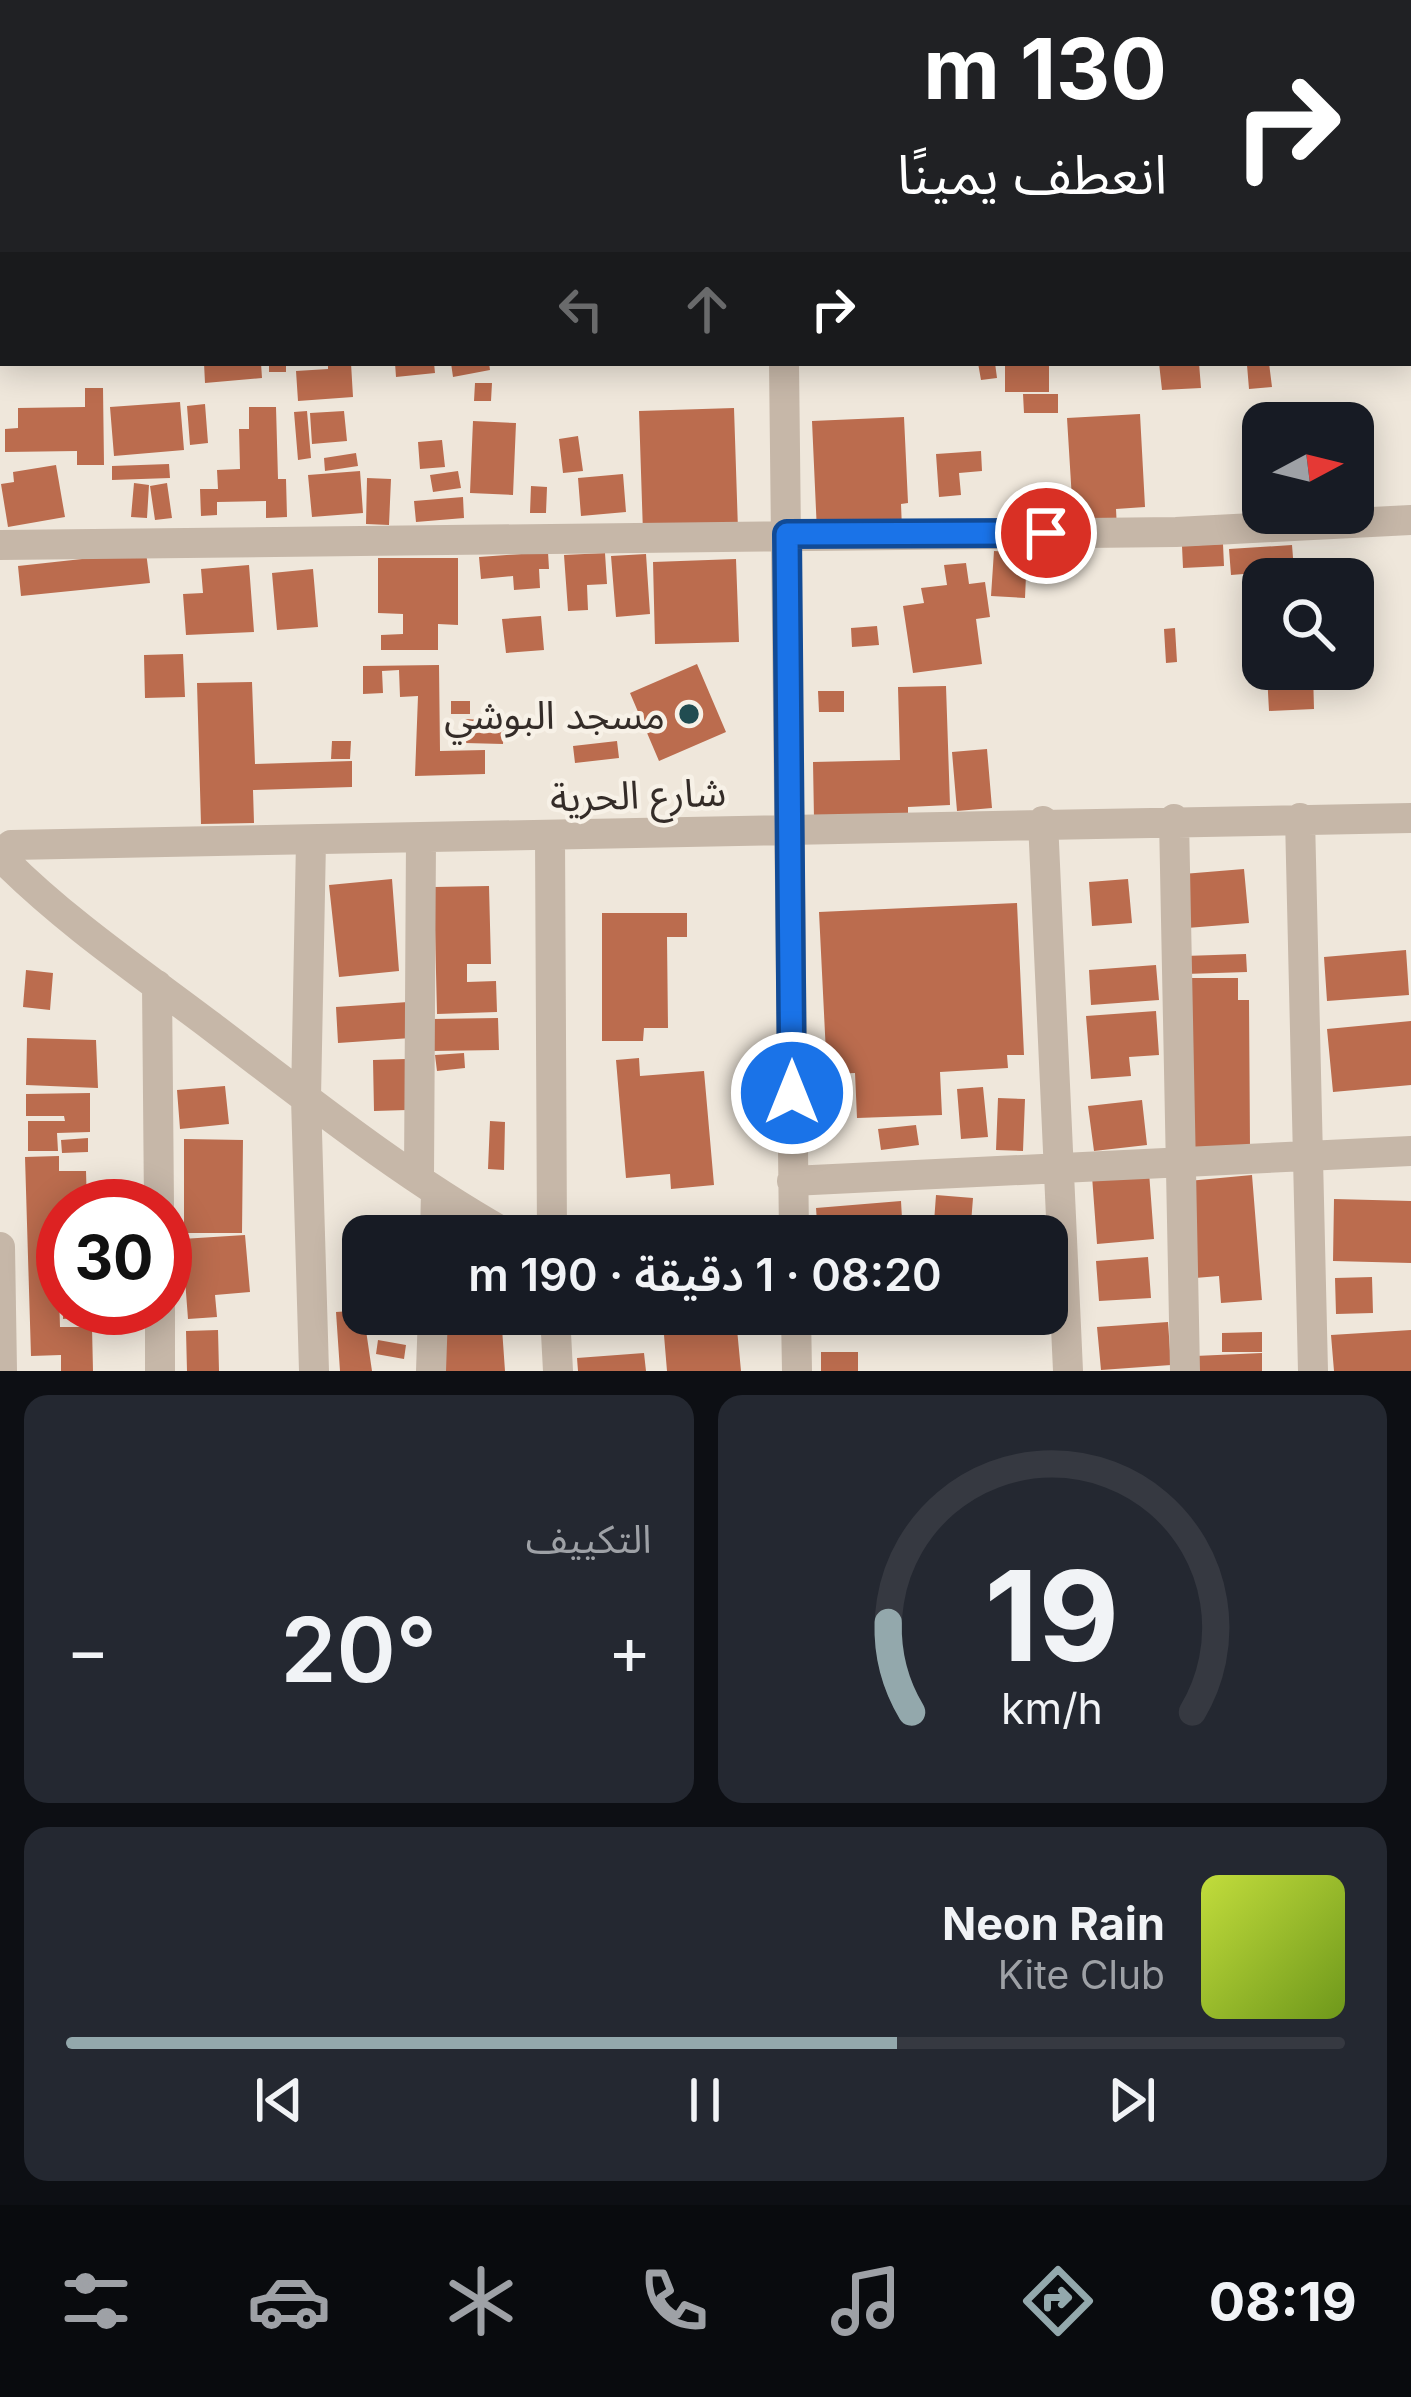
<!DOCTYPE html>
<html lang="ar">
<meta charset="utf-8">
<style>
:root{--surface:#171b24;--page:#242831;--text:#f1f3f6;--muted:#9ea1a6;--line:#363941;--accent:#93a8ac}
body{margin:0;font-family:Inter,"Noto Sans Arabic",sans-serif;background:var(--page);color:var(--text);direction:rtl;height:100vh;display:flex;flex-direction:column;font-size:45px;white-space:nowrap}
*{box-sizing:border-box;margin:0}
p{font-size:39px;color:var(--muted)}
.icon{flex:none;width:66px;height:66px;fill:none;stroke:currentColor;stroke-width:2;stroke-linecap:round;stroke-linejoin:round}
.map{position:relative;height:1371px;overflow:hidden;direction:ltr}
.panel{display:flex;flex-direction:column;gap:24px;padding:24px;background:#0d0f14;flex:1}
.panel>*{flex:none}
.hud{position:absolute;left:0px;top:0px;width:1413px;height:366px;box-shadow:0 6px 30px #0003;direction:rtl;background:#202124;color:#fff;overflow:hidden}
.needle{width:78px;rotate:83deg}
.buttons{position:absolute;left:1242px;top:402px;display:grid;gap:24px}
.buttons a{display:grid;place-items:center;width:132px;height:132px;border-radius:24px;background:var(--surface);box-shadow:0 6px 30px #0003;font-size:60px}
.speed{position:absolute;left:36px;top:1179px;display:flex;gap:24px;font-size:60px;font-weight:700;text-align:center}
.speed>*{display:grid;place-content:center;width:156px;height:156px;border-radius:50%;background:var(--surface);box-shadow:0 6px 30px #0003;line-height:1}
.speed .limit{border:18px solid #d22;background:#fff;color:#111}
.pin{position:absolute;display:grid;place-items:center;width:102px;height:102px;color:#fff;margin:-51px;border:6px solid #fff;border-radius:50%;box-shadow:0 3px 12px #0007}
.me{position:absolute;width:132px;margin:-66px;rotate:0deg;stroke-linejoin:round;filter:drop-shadow(0 0 9px #0008)}
.turn{display:flex;align-items:center;gap:42px;height:252px;padding:0 48px;font-size:54px}
.turn .icon{width:156px;height:156px;stroke-width:2.5}
.turn b{display:block;font-size:84px;line-height:102px}
.lanes{display:flex;align-items:center;height:114px;padding:0 48px;background:#0003;justify-content:center;gap:60px;direction:ltr}
.lanes .off{opacity:.35}
.big{font-size:90px;font-weight:600;line-height:1.1}
.panel .widget{flex:1;display:flex;flex-direction:column;justify-content:center;gap:18px;min-width:0;padding:0 42px;border-radius:24px;background:var(--page)}
.panel .dial{align-items:center;gap:0}
.dial svg{height:312px;overflow:visible;fill:none;stroke:var(--line);stroke-width:7;stroke-linecap:round;text-anchor:middle}
.dial text{fill:var(--text);stroke:none}
.song{display:flex;align-items:center;gap:36px}
.cover{width:144px;height:144px;border-radius:18px;background:linear-gradient(135deg,hsl(70 70% 55%),hsl(80 70% 35%))}
.played{height:12px;border-radius:6px;background:linear-gradient(90deg,var(--accent) 65%,var(--line) 65%)}
.keys{display:flex;justify-content:space-around;direction:ltr}
.heat{display:flex;justify-content:space-between;align-items:center;font-size:66px;direction:ltr}
.panel .tiles{flex:1;display:grid;gap:24px;grid-template-columns:1fr 1fr}
.widget:last-child{grid-column:span 2}
.trip{position:absolute;left:342px;top:1215px;width:726px;height:120px;border-radius:24px;background:var(--surface);box-shadow:0 6px 30px #0003;font-weight:600;line-height:120px;text-align:center;direction:rtl}
.tabs{display:flex;height:192px;justify-content:space-around;align-items:center;background:#090b0e;color:var(--muted)}
.tabs .icon{width:84px;height:84px}
.tabs .active{color:var(--accent)}
.tabs b{font-size:54px;color:var(--text)}
.map>svg:first-child{display:block}
</style>
<div class="map">
<svg width="1411" height="1371" viewBox="0 0 1411 1371">
<rect width="100%" height="100%" fill="#efe7db"/>
<path fill="#bb6c4e" d="M204,363H261L262,378L205,383Z
M269,363H286V372H269Z
M328,363H351L353,397L298,401L296,371L328,369Z
M395,363H434L435,373L396,377Z
M451,363H489L490,370L453,377Z
M978,363H995L997,378L981,380Z
M1005,363H1049V392H1005Z
M1159,363H1199L1201,388L1162,390Z
M1269,363L1272,387L1249,389L1247,365Z
M475,383H492L491,401H474Z
M85,388H103L104,465H77V451L5,452V429L18,428V408L85,407Z
M1023,394H1058V413H1024Z
M180,402L184,450L114,456L110,407Z
M205,404L208,443L190,445L187,406Z
M249,407H276L278,479H286L287,517L266,518V501L217,502V515L201,516L200,489H218L217,470L240,469L239,429H249Z
M734,408L738,530L643,533L639,411Z
M307,411L311,458L298,460L294,412Z
M344,411L347,441L312,444L310,413Z
M1140,414L1145,507L1116,509L1117,529L1074,532L1067,418Z
M904,417L908,503L901,504L902,529L817,532L812,421Z
M473,421L516,423L513,495L470,493Z
M578,436L583,471L563,473L559,439Z
M442,440L445,467L420,469L418,442Z
M981,451L982,471L959,473L961,495L939,497L936,454Z
M356,453L358,466L325,471L324,458Z
M169,464L170,478L112,480V466Z
M56,465L65,517L8,527L1,484L14,482L13,472Z
M360,471L363,513L312,517L308,475Z
M458,471L461,488L433,492L430,475Z
M623,474L626,512L581,516L578,478Z
M367,478L391,479L389,525L366,524Z
M134,483L149,485L147,518L131,517Z
M167,483L172,518L155,520L150,486Z
M531,486L547,487L546,513H530Z
M463,497L464,518L416,522L414,501Z
M1223,544L1224,566L1183,568L1182,546Z
M1292,545L1294,570L1231,575L1229,549Z
M994,551L1027,553L1025,598L991,596Z
M146,552L150,583L21,596L18,566Z
M548,552L549,569H539L540,588L514,590L513,576L481,579L479,557Z
M605,553L607,584L587,585L588,610L568,611L564,555Z
M646,554L650,614L616,617L611,556Z
M378,558H458V625L438,624V650H381V635L403,634V614L378,613Z
M736,559L739,642L655,644L653,562Z
M966,563L969,584L985,582L990,617L976,619L982,664L913,673L903,606L924,603L921,588L947,585L944,565Z
M249,565L254,632L186,635L183,594L203,593L201,569Z
M313,569L318,627L277,630L272,573Z
M1244,591H1263V632H1245Z
M541,616L544,650L506,653L502,619Z
M877,626L879,645L852,647L851,628Z
M1175,628L1177,662L1166,663L1164,629Z
M183,654L185,697L145,698L144,655Z
M697,664L726,732L659,761L630,693Z
M439,665L440,751L485,750V774L415,776L418,696L400,697L399,670L382,671L383,693L363,694V666Z
M1313,673L1314,709L1269,711L1267,674Z
M252,682L255,764L352,761V787L253,790L254,823L201,824L197,683Z
M946,686L950,805L908,807V816L814,819L813,762L900,760L898,687Z
M818,691H844V712H819Z
M451,701H470V714H451Z
M465,719L504,721L503,744L465,743Z
M332,741H351L350,759H331Z
M617,741L619,758L575,763L573,746Z
M987,749L992,808L957,811L952,752Z
M1244,869L1249,923L1187,928L1183,874Z
M392,879L399,971L339,977L329,885Z
M1128,879L1132,923L1092,926L1089,882Z
M489,886L491,964H467V982L496,981L497,1012L437,1014L434,887Z
M1017,903L1024,1055H1007L1008,1068L940,1072L942,1115L857,1118L855,1073L827,1074L819,912Z
M602,913H687V937H667L668,1028H644L643,1041H602Z
M1406,950L1409,995L1327,1001L1324,957Z
M1246,954L1247,972L1185,974L1184,956Z
M1156,965L1159,1000L1091,1005L1089,970Z
M26,970L53,973L50,1010L23,1007Z
M1188,978H1238V1000H1249L1250,1148L1189,1149Z
M408,1002L411,1038L338,1043L336,1007Z
M1156,1011L1159,1055L1129,1057L1131,1076L1091,1079L1086,1016Z
M498,1018L499,1050L432,1051V1019Z
M1411,1021V1085L1333,1092L1327,1029Z
M27,1038L96,1040L98,1088L26,1085Z
M464,1053L465,1068L437,1071L435,1055Z
M639,1058L640,1076L704,1071L714,1185L671,1189L670,1174L626,1178L616,1060Z
M406,1059L407,1110L374,1111L373,1060Z
M225,1086L229,1124L180,1129L177,1090Z
M983,1087L988,1137L961,1139L957,1089Z
M90,1093V1132L57,1133L58,1151H28V1121H65L64,1116H26V1094Z
M998,1098L1025,1099L1023,1151L996,1150Z
M1142,1100L1147,1145L1094,1151L1088,1106Z
M490,1121L505,1122L504,1170L488,1169Z
M916,1125L919,1145L881,1150L878,1129Z
M88,1138V1152L62,1153L61,1140Z
M184,1139L243,1140L242,1233H184Z
M59,1156V1171H86L87,1206H63V1220H57L60,1327H92L93,1371H61V1355L31,1356L25,1157Z
M1149,1172L1154,1239L1097,1244L1092,1176Z
M1252,1175L1262,1300L1221,1303L1219,1276L1195,1278L1188,1181Z
M936,1195L973,1198L970,1236H933Z
M1334,1199L1411,1201V1263L1333,1261Z
M901,1201L903,1236H818L816,1208Z
M245,1235L250,1292L215,1295L217,1317L188,1319L182,1239Z
M363,1253V1298L346,1300L342,1254Z
M1148,1257L1151,1298L1099,1301L1096,1261Z
M1372,1277L1373,1313L1336,1314L1335,1278Z
M63,1308H93L94,1316L63,1319Z
M363,1310L372,1371H340L336,1312Z
M441,1314H501L505,1371H444Z
M577,1314H645L646,1335H579Z
M669,1314H697L698,1320L670,1323Z
M1168,1322L1171,1365L1101,1370L1097,1327Z
M737,1329L741,1371H667L664,1335Z
M218,1330L219,1371H187L186,1331Z
M1411,1330V1371H1334L1331,1335Z
M1262,1332V1352H1222V1333Z
M378,1340L406,1345L404,1359L376,1354Z
M821,1352H858V1371H821Z
M644,1353L646,1371H578L577,1358Z
M1262,1353V1371H1196L1195,1356Z"/>
<g fill="none" stroke-linecap="round" stroke-linejoin="round">
<path stroke="#c6b7a8" stroke-width="30" d="M775,0L776,3
M1410,230H1411
M0,251H3
M784,363L794,1236
M0,545L1176,532L1411,520
M1300,818L1313,1371
M1174,819L1185,1371
M1043,821L1068,1371
M550,837L552,1236
M311,841L306,1098L314,1371
M11,845L1411,818
M4,860C66,922 141,973 211,1026C307,1099 404,1177 510,1236
M157,985L159,1206
M419,1176L421,839
M792,1181L1411,1151
M435,1236L436,1192
M0,1247L2,1371
M160,1308V1371
M555,1314L558,1371
M796,1314L797,1371
M431,1371L433,1314"/>
</g>
<g fill="none" stroke-linecap="round" stroke-linejoin="round">
<defs>
<path id="route" d="M792,1093L787,534L1046,533"/>
</defs>
<use href="#route" stroke="#114b97" stroke-width="30"/>
<use href="#route" stroke="#1a73e8" stroke-width="21"/>
</g>
<circle fill="#214c51" stroke="#f7f1e7" stroke-width="4.5" cx="689" cy="714" r="12"/>
<g text-anchor="middle" dominant-baseline="central" stroke-width="9" stroke-linejoin="round" paint-order="stroke">
<g font-size="39" fill="#342c28" stroke="#f7f1e7" text-anchor="end">
<text x="665" y="714">مسجد البوشي</text>
</g>
<g font-size="39" fill="#342c28" stroke="#f7f1e7">
<text transform="translate(638 794) rotate(-2)">شارع الحرية</text>
</g>
</g>
</svg>
<div class="buttons">
<a><svg class="needle" viewBox="-14 -14 28 28"><path d="M0-13l5 13h-10z" fill="#e53935"/><path d="M0 13l5-13h-10z" fill="#9ea1a6"/></svg></a>
<a><svg class="icon" aria-label="search" viewBox="0 0 24 24"><circle cx="10" cy="10" r="6"/><path d="M15 15l6 6"/></svg></a>
</div>
<div class="speed"><div class="limit">30</div></div>
<div class="pin" style="left:1046px;top:533px;background:#d93025"><svg class="icon" aria-label="arrive" viewBox="0 0 24 24"><path d="M6 21V4h12l-3 4 3 4H6"/></svg></div>
<svg class="me" style="left:792px;top:1093px" viewBox="-20 -20 40 40"><circle r="17" fill="#1a73e8" stroke="#fff" stroke-width="3"/><path d="M0-11L8 9 0 5-8 9z" fill="#fff"/></svg>
<div class="trip">08:20 · 1 دقيقة · 190 m</div>
<div class="hud">
<div class="turn"><svg class="icon" aria-label="right" viewBox="0 0 24 24"><path d="M7 20v-9h11M14 6l5 5-5 5"/></svg><div><b>130 m</b>انعطف يمينًا</div></div>
<div class="lanes"><svg class="icon off" aria-label="left" viewBox="0 0 24 24"><path d="M17 20v-9H6M10 6l-5 5 5 5"/></svg><svg class="icon off" aria-label="ahead" viewBox="0 0 24 24"><path d="M12 20V5M6 11l6-6 6 6"/></svg><svg class="icon" aria-label="right" viewBox="0 0 24 24"><path d="M7 20v-9h11M14 6l5 5-5 5"/></svg></div>
</div>
</div>
<section class="panel">
<div class="tiles">
<div class="widget dial"><svg viewBox="0 0 100 80">
<path d="M14 69A42 42 0 1 1 86 69"/>
<path d="M14 69A42 42 0 0 1 8 46" stroke="#93a8ac"/>
<text x="50" y="56" font-size="32" font-weight="700">19</text>
<text x="50" y="72" font-size="11">km/h</text>
</svg></div>
<div class="widget"><p>التكييف</p>
<div class="heat"><a>−</a><b class="big">20°</b><a>+</a></div>
</div>
<div class="widget">
<div class="song"><i class="cover"></i><div><b>Neon Rain</b><p>Kite Club</p></div></div>
<div class="played"></div>
<div class="keys"><svg class="icon" aria-label="previous" viewBox="0 0 24 24"><path d="M18 5L8 12l10 7zM5 5v14"/></svg><svg class="icon" aria-label="pause" viewBox="0 0 24 24"><path d="M8 5v14M16 5v14"/></svg><svg class="icon" aria-label="next" viewBox="0 0 24 24"><path d="M6 5l10 7-10 7zM19 5v14"/></svg></div>
</div>
</div>
</section>
<nav class="tabs">
<b>08:19</b>
<svg class="icon active" aria-label="directions" viewBox="0 0 24 24"><path d="M12 3l9 9-9 9-9-9zM9 14v-3h6M13 9l2 2-2 2"/></svg>
<svg class="icon" aria-label="music" viewBox="0 0 24 24"><path d="M9 18V5l10-2v13"/><circle cx="6" cy="18" r="3"/><circle cx="16" cy="16" r="3"/></svg>
<svg class="icon" aria-label="phone" viewBox="0 0 24 24"><path d="M5 4h4l2 5-3 2q2 4 5 5l2-3 5 2v4C11 20 4 13 5 4z"/></svg>
<svg class="icon" aria-label="climate" viewBox="0 0 24 24"><path d="M12 3v18M4 7l16 10M4 17L20 7"/></svg>
<svg class="icon" aria-label="car" viewBox="0 0 24 24"><path d="M5 17H2v-5l4-1 3-4h7l3 4 3 1v5h-3M9 17h6M6 11h13"/><circle cx="7" cy="17" r="2"/><circle cx="17" cy="17" r="2"/></svg>
<svg class="icon" aria-label="filters" viewBox="0 0 24 24"><path d="M4 7h16M4 17h16"/><circle cx="9" cy="7" r="2"/><circle cx="15" cy="17" r="2"/></svg>
</nav>
